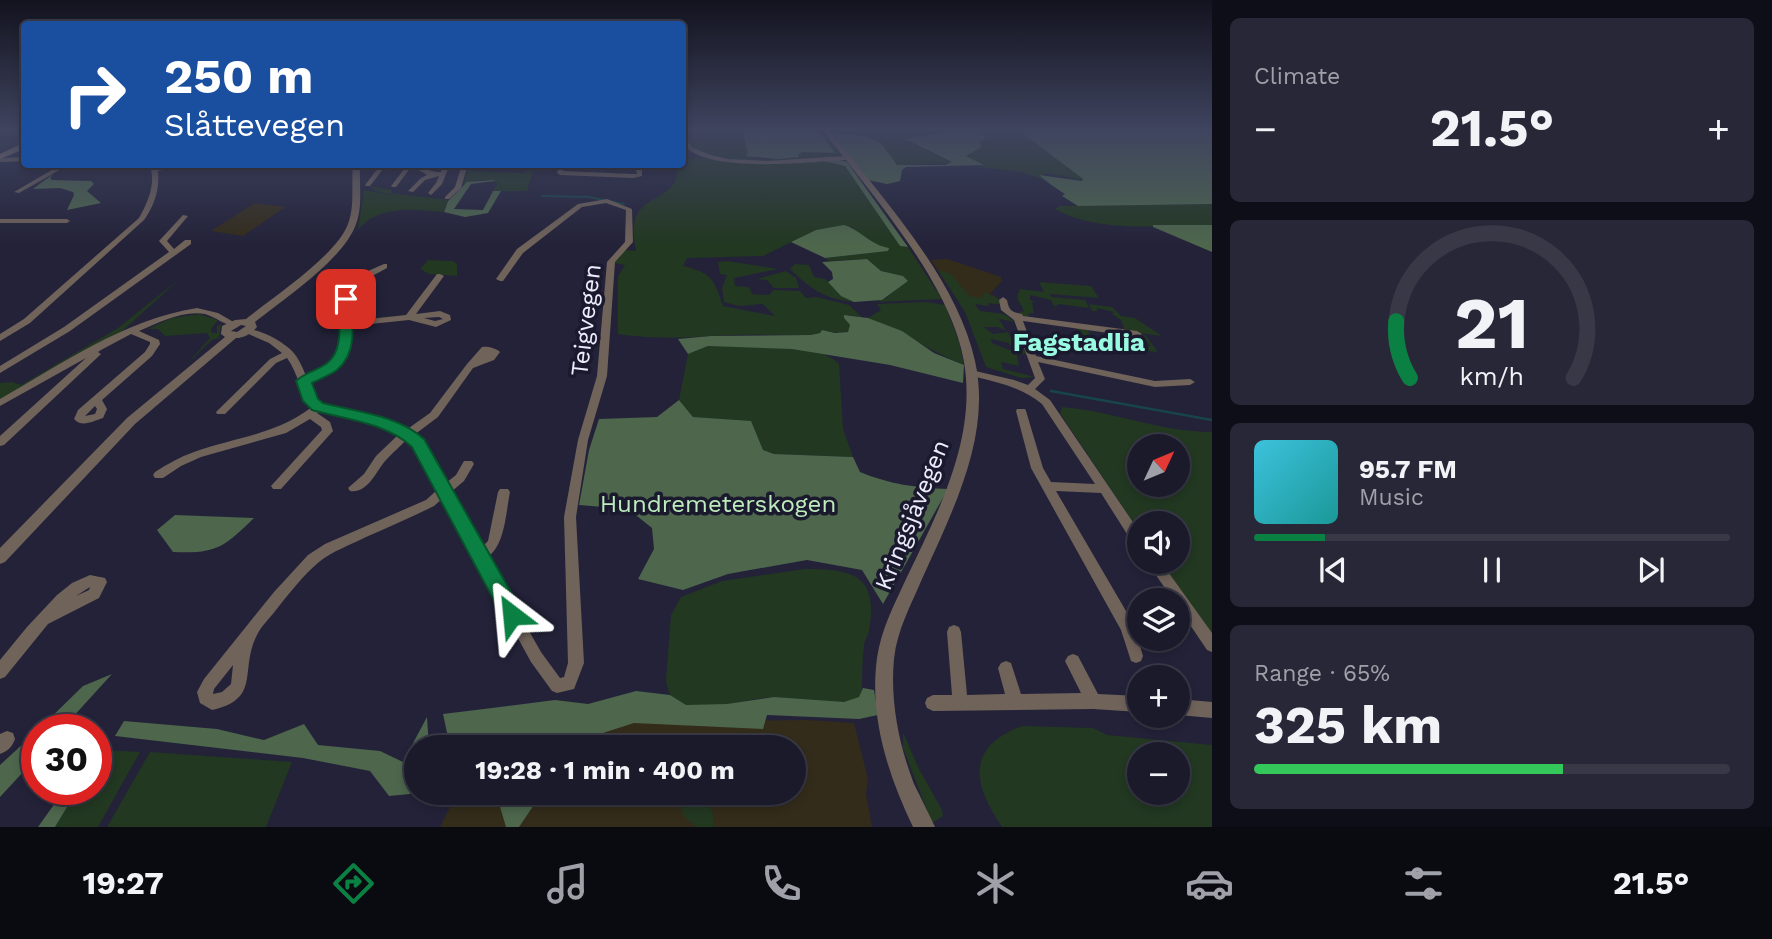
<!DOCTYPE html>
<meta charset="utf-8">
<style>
:root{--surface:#1a1a2b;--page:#272737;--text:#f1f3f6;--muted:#9fa1a9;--line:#383847;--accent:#0b8043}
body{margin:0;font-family:"Work Sans",sans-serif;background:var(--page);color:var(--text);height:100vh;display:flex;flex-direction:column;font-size:26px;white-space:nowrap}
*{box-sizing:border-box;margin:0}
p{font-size:23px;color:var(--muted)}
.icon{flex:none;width:38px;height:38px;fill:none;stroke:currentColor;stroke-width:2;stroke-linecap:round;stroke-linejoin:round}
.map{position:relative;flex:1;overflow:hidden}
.sheet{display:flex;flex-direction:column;gap:18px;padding:18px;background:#0e0e18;width:560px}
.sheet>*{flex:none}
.guide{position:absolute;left:21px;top:21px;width:665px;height:147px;border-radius:7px;box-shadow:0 4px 10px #0003,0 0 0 2px var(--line);background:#1a4fa0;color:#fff;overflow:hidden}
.needle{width:46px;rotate:46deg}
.fabs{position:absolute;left:1127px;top:434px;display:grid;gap:14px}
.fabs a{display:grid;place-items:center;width:63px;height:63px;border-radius:50%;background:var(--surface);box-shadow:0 4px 10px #0003,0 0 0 2px var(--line);font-size:35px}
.speed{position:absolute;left:21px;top:714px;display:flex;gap:14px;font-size:35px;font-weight:700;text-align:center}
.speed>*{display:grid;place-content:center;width:91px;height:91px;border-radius:50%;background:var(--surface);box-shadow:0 4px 10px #0003,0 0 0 2px var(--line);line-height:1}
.speed .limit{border:10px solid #d22;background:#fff;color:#111}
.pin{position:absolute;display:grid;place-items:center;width:60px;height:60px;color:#fff;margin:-30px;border-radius:14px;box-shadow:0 4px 10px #0006}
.me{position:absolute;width:77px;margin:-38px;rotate:331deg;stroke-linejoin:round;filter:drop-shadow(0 0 5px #0008)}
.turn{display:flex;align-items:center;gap:24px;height:147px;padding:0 28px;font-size:32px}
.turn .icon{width:91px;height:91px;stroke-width:2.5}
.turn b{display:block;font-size:49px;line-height:60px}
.big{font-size:52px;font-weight:700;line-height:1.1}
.sheet .card{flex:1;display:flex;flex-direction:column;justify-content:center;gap:10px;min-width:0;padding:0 24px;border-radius:10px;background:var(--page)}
.sheet .dial{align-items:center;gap:0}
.dial svg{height:182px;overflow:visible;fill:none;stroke:var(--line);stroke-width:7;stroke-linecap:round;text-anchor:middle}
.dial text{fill:var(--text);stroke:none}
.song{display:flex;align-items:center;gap:21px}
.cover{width:84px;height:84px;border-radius:10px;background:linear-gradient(135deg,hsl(190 70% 55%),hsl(180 70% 35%))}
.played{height:7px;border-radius:4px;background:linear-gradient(90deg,var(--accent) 15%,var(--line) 15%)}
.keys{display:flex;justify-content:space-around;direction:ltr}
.heat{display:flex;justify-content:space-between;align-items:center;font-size:38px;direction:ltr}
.charge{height:10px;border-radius:5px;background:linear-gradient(90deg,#34c759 65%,var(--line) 0)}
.trip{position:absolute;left:404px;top:735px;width:402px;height:70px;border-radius:35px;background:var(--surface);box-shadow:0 4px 10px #0003,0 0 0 2px var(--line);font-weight:700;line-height:70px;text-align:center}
.dock{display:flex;height:112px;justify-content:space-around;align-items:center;background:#0a0a11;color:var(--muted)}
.dock .icon{width:49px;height:49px}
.dock .selected{color:var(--accent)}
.dock b{font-size:32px;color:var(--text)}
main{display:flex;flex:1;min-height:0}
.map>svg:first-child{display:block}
</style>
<main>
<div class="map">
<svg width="1212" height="827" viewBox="0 0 1212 827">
<rect width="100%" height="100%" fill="#232239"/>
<path fill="#332c1b" d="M255,203L285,207L243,236L211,231Z
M947,259L1001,277L1002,281L990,294L997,297L995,304L957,299L931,260Z
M807,720L854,723L868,779L866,794L872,827H440L457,793H794V747H480L611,722Z"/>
<path fill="#223821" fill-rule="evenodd" d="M683,129H742L748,154C767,168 788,152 807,152C817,152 825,157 834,152L820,132L790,129H824L842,155C816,163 721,164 696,151C687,146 685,138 683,129Z
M828,129H953L906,141L952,163L897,165L881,143L852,134L831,133Z
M983,129H1017L1084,180L1045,173L1042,179L1022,172L979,167L983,165L966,156L981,144L980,139L986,137L980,132Z
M708,157L736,161H824L845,166L900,246L908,247L942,299L876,302L886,298L907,281L902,276L881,271L867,259L829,261L825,258L888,251L867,241L852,227L816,230L763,256L687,258L683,266C712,273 714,279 723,306L775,316L763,304L739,306L724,302L722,288L727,275L720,274L718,262L727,261L778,269L734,278L735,286L749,287L752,294L769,295L774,290L800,291L806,298L816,297L849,305L862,317L849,315L844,318L850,325L851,330C841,335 832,332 822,330L820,333L811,335C778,335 744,334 711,336C677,338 652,339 618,334V276L625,265L614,263L624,250L636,251C634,239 631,223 638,213C649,194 682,196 676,165L682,164L683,159Z
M469,165H475L474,171L523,173H525L526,165H535L527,191H493L498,183C489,178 470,179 463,186Z
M369,186L392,190L391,193L448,200L443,212C414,209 378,205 358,230L364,190L400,197L376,191Z
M1212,204V225C1162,225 1100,234 1055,209L1060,206Z
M428,260L453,261L457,264V276L429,274L420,269Z
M795,264L809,265L814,277L825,279L854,302C824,299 811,289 790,269Z
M938,270L951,274L969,296L982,298L984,292L1000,300V304L988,303L989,306L975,304L980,311L1004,314L1015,322L999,319L1006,331L998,327H984L993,334L1008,332L1015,347L1012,348L1009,343L991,339L992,343L1009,350H1027L1028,353L1017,355L1019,366L1001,362L1003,369L1035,377L1021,378L986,367L965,312Z
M786,271L796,278L799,288H774L767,280L757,279Z
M183,276L119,334L0,400V383L12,382L21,385L118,328Z
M1039,282L1091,286L1099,298L1050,294L1051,297L1085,300L1089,308L1059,304L1054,307L1057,312L1051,300L1030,295V300L1037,302H1032L1034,313H1028L1030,316L1025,317L1019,312L1024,311L1017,298L1020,289L1044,292Z
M926,302L945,305L959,342L964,365C930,351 902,331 868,318L881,310L877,304Z
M1089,304L1112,307L1121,316L1135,318L1162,336L1125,331L1121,320L1112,314L1114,312L1097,308V311H1092Z
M199,314L218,320L211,329L212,333H217V326L221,324L219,338L212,340L186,365L210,338L207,333L165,336L158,329H148L172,318Z
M1076,327L1088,330L1092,341L1108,343L1109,341L1110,344H1115L1108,331L1121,333L1123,336H1116L1121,344L1151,346L1140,335H1145L1158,352L1086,345Z
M708,346C737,346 821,342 839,364L843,429L853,457L774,454L763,450L751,422L693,417L679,400L688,354Z
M1062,407C1113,411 1160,432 1212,432V635L1161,562H1178V523H1139V531L1060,413ZM1139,446H1178V485H1139Z
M805,569C852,569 879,574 869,631C868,636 864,641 864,646C862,661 862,676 862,691L859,697C836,711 800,697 774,697C750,698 706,712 683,705C672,701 667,691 666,680L671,615L681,597L722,581Z
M1022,726L1093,728L1107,735L1212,745V827H1002C973,784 965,748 1022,726ZM1139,754H1178V793H1139Z
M903,732L918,767L942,810L943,816L932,823L903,748Z
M102,750L140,752L98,827H55L78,789H96V759Z
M150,752L292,762L266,827H107Z
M688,794C703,795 718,811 713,827H696L683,815L681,802Z"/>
<path fill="#4d664c" d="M742,129L820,132L835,153L802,152L798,155L799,157L778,159L745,156L748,154Z
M953,129H983L980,132L986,138L980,140L981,147L966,156L984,165L906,167L902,170L900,181L887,184L868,180L831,133L864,136L881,143L897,165H945L952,162L905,139L951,132Z
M1017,129H1212V204L1078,206L1062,196L1065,194C1054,187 1047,182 1039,175L1082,181L1083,179Z
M839,160L847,162L908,247L900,246L845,166L824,161Z
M53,174L50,178L52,180L91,181L94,184L87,191L101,203L67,210L74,195L73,192L60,188L33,189Z
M493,180L495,181L471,184L454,209L483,210L493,191H501L488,213L465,217L444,212L448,201L467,182Z
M844,225C861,230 870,245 889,248L888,251L825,258L791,242L816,230Z
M1153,225H1212V252L1153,227Z
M867,259L881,271L903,276L908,281L882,300L854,302L841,296L828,282L833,279L832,272L822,262Z
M844,315L868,318L902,331L934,353L964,365L963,383L890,365L792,349L708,346L688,354L678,339L711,336L811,335L820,333L822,330L835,333L848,332L850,325L844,318Z
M679,400L693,417L751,421L763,450L774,454L853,457L860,472C889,484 917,488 948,489L883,604L862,570L807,560L728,574L683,590L638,579L654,549L652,528L628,509L579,505L589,450L599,419L657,417Z
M175,515L254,518C224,547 217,554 173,552L157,530Z
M112,674L61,730H38L83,686Z
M863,688L874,690L878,715L859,719L767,715L763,729L634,723L578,741L574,747H450L443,714L555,700L588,704L636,691L670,695L686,705L727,704L774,697L844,702L859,697Z
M427,717L429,747H416V779L410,794L389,796L370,771L303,758L115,736L124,721L217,729L264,740L304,724L318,745L380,751L403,762Z
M37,731V757L0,797V765Z
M65,789H78L55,827H38Z
M496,793H542L519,827H506Z"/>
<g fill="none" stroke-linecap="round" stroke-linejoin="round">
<path stroke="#174549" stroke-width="2" d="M542,196L589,197L624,204"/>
<path stroke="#174549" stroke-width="2.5" d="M1051,391L1212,420"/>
<path fill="#70635a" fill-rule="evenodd" d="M682,135L693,148L711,155L728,159L768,161L828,157L847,156L850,158L847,160C819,161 682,178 682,135Z
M24,157V161L0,162V158Z
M62,164H70L19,193L14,192Z
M149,164H155L157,168L177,164H193L158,171C160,189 154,206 144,220L30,323L0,341V334L24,319L139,218C148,202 157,182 149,164Z
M356,164H372L357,168L354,166Z
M381,164H387L370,186H366L365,185Z
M392,164H399L394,170H390L389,169Z
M408,164C423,164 425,172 441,172L444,164H450L442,184L431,195L428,193L436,183L439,176L425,180L413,192L408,191L421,178L427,175L412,166L396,187H392L391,186Z
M462,164H468L461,188L449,199H445V197L455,187Z
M559,164H565L563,171L633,174H637L636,170L639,164H645L642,170V176L633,178L560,175L557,173Z
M607,199L632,209L633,242L615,262L607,376L588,440L576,517L584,663L574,689L557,693L552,691L531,662L442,499L434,506C412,517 389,527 366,537C350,545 333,551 319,562C304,574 288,595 276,610C270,618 261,626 257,635C239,670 262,699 212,710L200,703L197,692L204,679L274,592L308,555L325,544L426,500L437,490L414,446L406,440C400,447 392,453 386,460C376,471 368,494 350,491L348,488L364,474L376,456L398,435L368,422L320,411L317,413L330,422L333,431L281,489H273L271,486L322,430L321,427L310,419L286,433L201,457L181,466L163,478H155L153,475L155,472C167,464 180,457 194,452C236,437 275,435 312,407C300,392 298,373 287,358L276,363L225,414H217L216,412L270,359L282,353L269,343L246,333L245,331L246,329C260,329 282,341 292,351C298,357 303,368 306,376C341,360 346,340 338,305L368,271L384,264H387V268L374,275L346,305L350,321L406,315L437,274H440L444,276L416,314L440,311L450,315L451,320L436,327L409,320L351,326C353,355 333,371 309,382L314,395L322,405L375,417L406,430L430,413L467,364L482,347C487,346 496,348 500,352L494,360L473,368L438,417L414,435L422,441L446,483L456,475L464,461H472L474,464L464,481L451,492L482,547L488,541L498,492L500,489H508L510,492C506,511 505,547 487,557L541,652L560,678L564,677L568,663L564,517L578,440L597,376L607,262L625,242L626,210L606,203L582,207L523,253L503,281H500L496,279L517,249L578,204ZM439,317L443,319L435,321L424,318ZM233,665L231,684L222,692L213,694L214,689Z
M183,215L188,216L167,241L174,249L185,240H191V244L70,331L0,373V366L64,327L169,252L159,241Z
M0,219H67L70,221L67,223H0Z
M1003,297L1007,300C1009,311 1012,312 1022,314L1023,316L1137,331L1142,334L1137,337L1023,321L1036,356L1155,381L1190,379L1195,382L1190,385L1155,387L1038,362L1045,379L1035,389L1050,400L1139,531V546L1134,545L1101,493L1056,491L1133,623L1143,656L1141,661L1136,663L1131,661L1121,630L1031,468L1016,411L1017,409H1025L1026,411L1043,468L1051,482L1095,484L1042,404C1020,386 995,382 968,375L966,373L971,370L1014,380L1028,385L1035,378L1014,320L1001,310L999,300Z
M197,308L218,313L237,324L236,326C225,326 216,317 205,314C183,310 158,323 139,331L159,340L160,344L152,356L102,400L107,409L103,418C93,421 82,428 74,419L78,410L145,352L150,344V342L131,334L101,350L98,352L101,354L99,356L4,445L0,446V436L86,358L0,406V399C62,364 125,319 197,308ZM95,406L97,409L95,414L85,416Z
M1147,562H1161L1212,633V652L1207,650L1178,607V600H1173Z
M90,575L105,578L107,582L99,598L48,624L5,677L0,679V660L27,627L57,595L72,583ZM90,587L89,590L76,596Z
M954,625L959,627L961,632L967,695L1005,694L998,668L1001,663L1006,661L1011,663L1021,694L1081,693L1065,661L1068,656L1073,654L1078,656L1098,694L1139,696V712L1093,709L933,711L927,708L925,703L927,698L933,695H952L947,632L949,627Z
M1178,699L1212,702V718L1178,715Z
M7,731L13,733L15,739C12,747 8,751 0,754V734Z"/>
<path fill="#70635a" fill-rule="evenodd" d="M822,129H828C880,195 957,278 975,361C992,436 952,512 922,579C911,605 897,630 894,659C890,701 899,745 914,784C921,798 928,812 935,827H913C888,775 869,717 877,658C881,630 894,605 906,579C938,512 977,439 964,362C951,283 870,193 822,129Z
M353,164H360C359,184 363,206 356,224C344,259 284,299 255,322L257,327C252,333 244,338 236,338L135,424L5,562L0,564V548L127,418L225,337L221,334L222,326L235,320L246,319C273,297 336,256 348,224C355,206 351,184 353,164ZM241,325L246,326L237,332L231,331Z"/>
<path fill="#9b8677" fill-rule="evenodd" d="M21,144H24V149L0,159V154Z"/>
</g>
<linearGradient id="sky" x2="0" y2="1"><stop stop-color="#13131f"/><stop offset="0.53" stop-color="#3f445f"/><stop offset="1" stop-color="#3f445f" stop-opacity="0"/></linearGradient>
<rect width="1212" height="245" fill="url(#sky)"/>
<path fill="#0b8043" stroke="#07532c" stroke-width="2" d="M346,295L352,299L348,305C355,326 356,354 337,370C330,375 320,379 312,383L318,399L323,403C357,412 398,415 424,439L520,608L523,615L520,621L512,624L505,621L412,447C387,423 345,419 312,410L303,401L296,381C304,373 316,371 326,364C343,352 341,323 335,305L341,296Z"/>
<g text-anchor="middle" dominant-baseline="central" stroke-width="7" stroke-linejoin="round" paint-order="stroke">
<g font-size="24" fill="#ececfc" stroke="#1a192e">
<text transform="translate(586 320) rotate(-83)">Teigvegen</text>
<text transform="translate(912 515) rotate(-68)">Kringsjåvegen</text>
</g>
<g font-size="24" fill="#bdebbc" stroke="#1a192e">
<text x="718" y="504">Hundremeterskogen</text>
</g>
<g font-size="26" font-weight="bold" fill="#98fae0" stroke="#1a192e">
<text x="1079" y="342">Fagstadlia</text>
</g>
</g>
</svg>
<div class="fabs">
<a><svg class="needle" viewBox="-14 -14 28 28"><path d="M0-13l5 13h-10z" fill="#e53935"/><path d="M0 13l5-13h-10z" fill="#9fa1a9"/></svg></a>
<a><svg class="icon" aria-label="sound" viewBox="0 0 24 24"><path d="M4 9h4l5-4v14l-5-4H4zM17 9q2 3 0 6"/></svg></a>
<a><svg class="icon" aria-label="layers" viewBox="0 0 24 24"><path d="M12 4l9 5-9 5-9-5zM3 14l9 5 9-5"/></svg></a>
<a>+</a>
<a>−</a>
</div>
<div class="speed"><div class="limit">30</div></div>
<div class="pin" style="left:346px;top:299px;background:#d93025"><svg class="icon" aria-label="arrive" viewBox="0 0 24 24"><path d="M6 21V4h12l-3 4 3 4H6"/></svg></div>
<svg class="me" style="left:512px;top:615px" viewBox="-20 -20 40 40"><path d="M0-17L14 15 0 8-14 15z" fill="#0b8043" stroke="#fff" stroke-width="4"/></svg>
<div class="trip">19:28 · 1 min · 400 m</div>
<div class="guide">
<div class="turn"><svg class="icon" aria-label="right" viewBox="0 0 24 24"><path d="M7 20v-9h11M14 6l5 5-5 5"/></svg><div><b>250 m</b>Slåttevegen</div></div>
</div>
</div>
<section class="sheet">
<div class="card"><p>Climate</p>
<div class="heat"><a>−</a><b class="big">21.5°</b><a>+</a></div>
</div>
<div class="card dial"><svg viewBox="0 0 100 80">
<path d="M14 69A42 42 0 1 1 86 69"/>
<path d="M14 69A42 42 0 0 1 8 44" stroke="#0b8043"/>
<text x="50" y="56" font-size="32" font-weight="700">21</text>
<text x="50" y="72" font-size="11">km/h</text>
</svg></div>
<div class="card">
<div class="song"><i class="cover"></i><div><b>95.7 FM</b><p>Music</p></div></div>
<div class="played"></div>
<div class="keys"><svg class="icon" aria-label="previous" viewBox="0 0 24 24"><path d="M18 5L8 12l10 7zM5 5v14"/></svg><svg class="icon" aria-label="pause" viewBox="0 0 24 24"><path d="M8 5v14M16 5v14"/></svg><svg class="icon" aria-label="next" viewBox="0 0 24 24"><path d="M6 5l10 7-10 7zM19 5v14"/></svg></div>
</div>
<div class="card"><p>Range · 65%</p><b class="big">325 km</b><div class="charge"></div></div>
</section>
</main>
<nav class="dock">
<b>19:27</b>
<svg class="icon selected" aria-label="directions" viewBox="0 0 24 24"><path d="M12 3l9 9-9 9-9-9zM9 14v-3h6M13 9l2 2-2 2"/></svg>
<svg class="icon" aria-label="music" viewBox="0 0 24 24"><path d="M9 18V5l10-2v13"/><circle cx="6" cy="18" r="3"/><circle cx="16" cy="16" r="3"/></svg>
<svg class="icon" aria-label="phone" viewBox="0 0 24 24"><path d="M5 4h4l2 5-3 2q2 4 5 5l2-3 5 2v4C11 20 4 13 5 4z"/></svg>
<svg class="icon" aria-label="climate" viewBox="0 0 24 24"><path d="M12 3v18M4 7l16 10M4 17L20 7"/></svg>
<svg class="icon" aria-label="car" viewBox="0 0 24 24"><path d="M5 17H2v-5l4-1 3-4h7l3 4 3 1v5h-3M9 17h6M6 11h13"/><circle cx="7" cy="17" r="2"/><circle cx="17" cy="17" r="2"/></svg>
<svg class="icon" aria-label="filters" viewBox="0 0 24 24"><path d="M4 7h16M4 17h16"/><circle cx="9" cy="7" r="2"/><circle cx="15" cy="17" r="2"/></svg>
<b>21.5°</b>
</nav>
